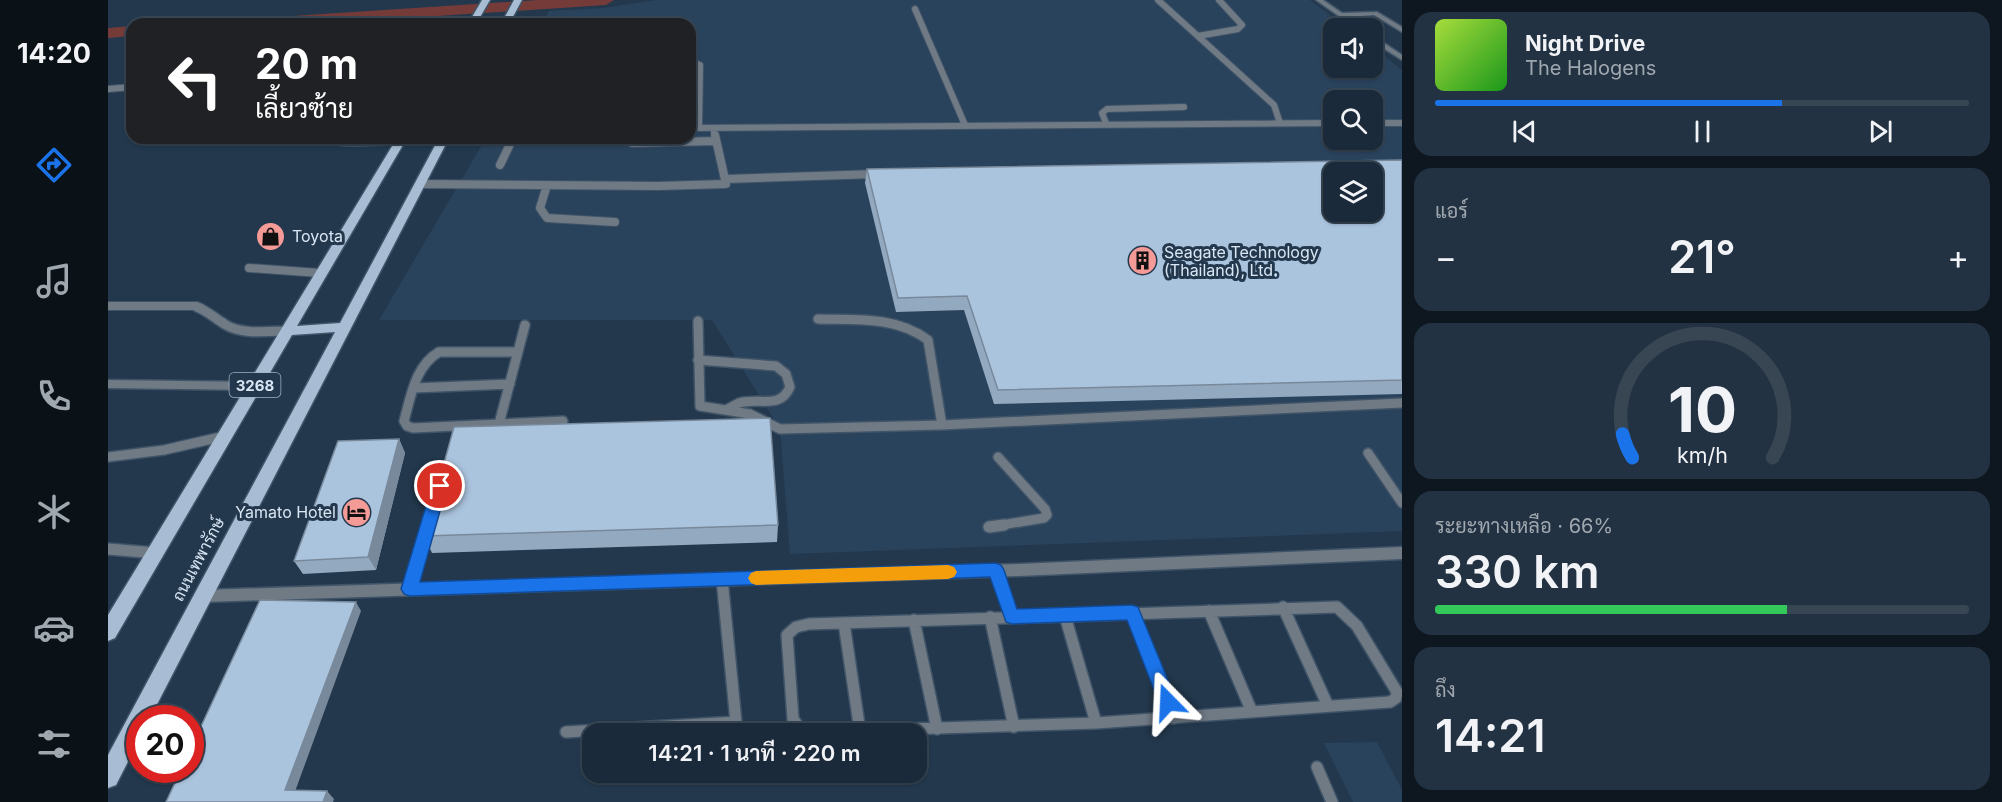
<!DOCTYPE html>
<html lang="th">
<meta charset="utf-8">
<style>
:root{--surface:#1a2a3a;--page:#233242;--text:#f1f3f6;--muted:#9fa7af;--line:#384654;--accent:#1a73e8}
body{margin:0;font-family:Inter,Sarabun,sans-serif;background:var(--page);color:var(--text);height:100vh;display:flex;flex-direction:column;font-size:22px;white-space:nowrap}
*{box-sizing:border-box;margin:0}
p{font-size:20px;color:var(--muted)}
.icon{flex:none;width:33px;height:33px;fill:none;stroke:currentColor;stroke-width:2;stroke-linecap:round;stroke-linejoin:round}
.map{position:relative;flex:1;overflow:hidden}
.sheet{display:flex;flex-direction:column;gap:12px;padding:12px;background:#0e1720;width:600px}
.sheet>*{flex:none}
.hud{position:absolute;left:18px;top:18px;width:570px;height:126px;border-radius:18px;box-shadow:0 2px 4px #0004,0 0 0 2px var(--line);background:#202124;color:#fff;overflow:hidden}
.fabs{position:absolute;left:1215px;top:18px;display:grid;gap:12px}
.fabs a{display:grid;place-items:center;width:60px;height:60px;border-radius:12px;background:var(--surface);box-shadow:0 2px 4px #0004,0 0 0 2px var(--line);font-size:30px}
.speed{position:absolute;left:18px;top:705px;display:flex;gap:12px;font-size:30px;font-weight:700;text-align:center}
.speed>*{display:grid;place-content:center;width:78px;height:78px;border-radius:50%;background:var(--surface);box-shadow:0 2px 4px #0004,0 0 0 2px var(--line);line-height:1}
.speed .limit{border:9px solid #d22;background:#fff;color:#111}
.pin{position:absolute;display:grid;place-items:center;width:51px;height:51px;color:#fff;margin:-26px;border:3px solid #fff;border-radius:50%;box-shadow:0 2px 6px #0007}
.me{position:absolute;width:66px;margin:-33px;rotate:339deg;stroke-linejoin:round;filter:drop-shadow(0 0 4px #0008)}
.turn{display:flex;align-items:center;gap:21px;height:126px;padding:0 30px;font-size:27px}
.turn .icon{width:78px;height:78px;stroke-width:2.5}
.turn b{display:block;font-size:42px;line-height:51px}
.big{font-size:45px;font-weight:600;line-height:1.1}
.sheet .widget{flex:1;display:flex;flex-direction:column;justify-content:center;gap:9px;min-width:0;padding:0 21px;border-radius:18px;background:var(--page)}
.sheet .dial{align-items:center;gap:0}
.dial svg{height:156px;overflow:visible;fill:none;stroke:var(--line);stroke-width:7;stroke-linecap:round;text-anchor:middle}
.dial text{fill:var(--text);stroke:none}
.song{display:flex;align-items:center;gap:18px}
.cover{width:72px;height:72px;border-radius:9px;background:linear-gradient(135deg,hsl(80 70% 55%),hsl(120 70% 35%))}
.played{height:6px;border-radius:3px;background:linear-gradient(90deg,var(--accent) 65%,var(--line) 65%)}
.keys{display:flex;justify-content:space-around;direction:ltr}
.heat{display:flex;justify-content:space-between;align-items:center;font-size:33px;direction:ltr}
.charge{height:9px;border-radius:4px;background:linear-gradient(90deg,#34c759 66%,var(--line) 0)}
.trip{position:absolute;left:474px;top:723px;width:345px;height:60px;border-radius:18px;background:var(--surface);box-shadow:0 2px 4px #0004,0 0 0 2px var(--line);font-weight:600;line-height:60px;text-align:center}
main{display:flex;flex:1;min-height:0}
.tab-bar{display:flex;flex-direction:column;width:108px;justify-content:space-around;align-items:center;background:#0a1117;color:var(--muted)}
.tab-bar .icon{width:42px;height:42px}
.tab-bar .current{color:var(--accent)}
.tab-bar b{font-size:27px;color:var(--text)}
.map>svg:first-child{display:block}
</style>
<main>
<nav class="tab-bar">
<b>14:20</b>
<svg class="icon current" aria-label="directions" viewBox="0 0 24 24"><path d="M12 3l9 9-9 9-9-9zM9 14v-3h6M13 9l2 2-2 2"/></svg>
<svg class="icon" aria-label="music" viewBox="0 0 24 24"><path d="M9 18V5l10-2v13"/><circle cx="6" cy="18" r="3"/><circle cx="16" cy="16" r="3"/></svg>
<svg class="icon" aria-label="phone" viewBox="0 0 24 24"><path d="M5 4h4l2 5-3 2q2 4 5 5l2-3 5 2v4C11 20 4 13 5 4z"/></svg>
<svg class="icon" aria-label="climate" viewBox="0 0 24 24"><path d="M12 3v18M4 7l16 10M4 17L20 7"/></svg>
<svg class="icon" aria-label="car" viewBox="0 0 24 24"><path d="M5 17H2v-5l4-1 3-4h7l3 4 3 1v5h-3M9 17h6M6 11h13"/><circle cx="7" cy="17" r="2"/><circle cx="17" cy="17" r="2"/></svg>
<svg class="icon" aria-label="filters" viewBox="0 0 24 24"><path d="M4 7h16M4 17h16"/><circle cx="9" cy="7" r="2"/><circle cx="15" cy="17" r="2"/></svg>
</nav>
<div class="map">
<svg width="1294" height="802" viewBox="0 0 1294 802">
<rect width="100%" height="100%" fill="#23384d"/>
<path fill="#2a435d" fill-rule="evenodd" d="M548,0H1202L1240,28H1226V68H1264L1265,47L1294,70V531L682,554L672,429L604,320H271L378,138H582V24H434L441,11L495,8ZM1226,100H1264V140H1226ZM1226,172H1264V212H1226Z
M1269,742L1294,790V802H1245L1216,743Z"/>
<g fill="none" stroke-linecap="round" stroke-linejoin="round">
<path fill="#743b39" fill-rule="evenodd" d="M430,0H506L498,5L207,24H129L137,19Z
M24,26V36L0,38V28Z"/>
<defs>
<path id="lane-far3" d="M1050,0L1166,105L1172,123
M807,9L857,125
M466,24L482,21L498,24
M1090,36L1130,29L1134,25L1111,0
M582,61L592,65L591,128
M0,89L24,87
M998,123L994,113L999,109L1076,107
M1264,123H1294
M582,128L1226,123
M605,128L607,136"/>
<path id="lane-far2" d="M524,143L608,141
M392,165L405,138
M618,179L768,174
M312,184L550,186L618,184L607,135
M439,185L432,208L439,218L507,222
M141,268L212,273
M0,306H88L93,308"/>
<path id="lane-far1" d="M89,307C101,312 108,319 118,325C134,335 163,331 181,331
M710,319C748,320 788,316 820,340L834,425
M590,321L592,406L642,414L672,429L834,425L1294,403
M417,325L391,424L455,421
M590,360L668,366L678,374L682,387C672,410 651,397 631,403C627,405 622,408 618,410
M306,388L402,384
M391,424L305,428L299,426L296,421C303,396 307,366 331,352H410
M1260,453L1294,503
M0,457L56,450L117,436
M887,526L936,518L939,515L937,509L890,457"/>
<path id="lane" d="M881,527L896,525
M0,549L47,553
M887,570L904,617
M302,589L320,525
M1175,607L1220,706
M1101,611L1144,712
M1024,612L1066,718
M957,616L988,723L703,732L692,729L685,719L679,635L688,627L701,624Z
M957,616L1229,607L1249,626L1289,692L1288,698L1282,702L988,723
M882,617L906,727
M806,620L829,729
M736,623L752,731
M458,732L628,722L614,579
M1209,767L1224,802"/>
<path id="street" d="M1208,0H1215L1234,13L1269,12L1294,27V32L1266,15L1240,17L1256,28H1248Z
M1264,35L1294,55V60L1264,41Z
M204,138H292L296,141L292,144C269,144 223,150 204,138Z
M0,380L147,382L153,386L147,390L0,388Z
M1294,547V559L911,576L95,602L90,601L88,596L90,591L95,590L911,564Z"/>
<path id="primary" d="M374,0H382L368,24H360Z
M406,0H414L401,24H393Z
M289,138H299L189,326L232,323L331,138H341L42,718H32V738L8,785L0,788V755L227,332L184,335L7,638L0,641V615Z"/>
</defs>
<use href="#lane-far3" stroke="#405468" stroke-width="8"/>
<use href="#lane-far2" stroke="#405468" stroke-width="10"/>
<use href="#lane-far1" stroke="#405468" stroke-width="12"/>
<use href="#lane" stroke="#405468" stroke-width="14"/>
<use href="#street" stroke="#405468" stroke-width="3"/>
<use href="#primary" stroke="#405468" stroke-width="3"/>
<use href="#lane-far3" stroke="#707a85" stroke-width="6"/>
<use href="#lane-far2" stroke="#707a85" stroke-width="8"/>
<use href="#lane-far1" stroke="#707a85" stroke-width="9"/>
<use href="#lane" stroke="#707a85" stroke-width="11"/>
<use href="#street" fill="#707a85" fill-rule="evenodd"/>
<use href="#primary" fill="#a8bdd3" fill-rule="evenodd"/>
</g>
<path fill="#93a9bf" d="M1294,160V394L886,404L856,310L788,312L757,183L759,169Z
M291,439L297,453L268,570L195,574L186,561Z
M670,525L669,542L324,553L316,536Z"/>
<path fill="#78899b" d="M291,439L297,453L268,570L260,557Z
M248,602L253,611L185,797L177,790Z
M219,791L226,799L225,802H215Z"/>
<path fill="#abc4de" stroke="#78899b" stroke-width="1.5" fill-rule="evenodd" d="M1294,160V380L890,390L859,296L790,298L759,169ZM1226,172H1264V212H1226Z
M662,418L670,525L316,536L346,427Z
M291,439L260,557L186,561L230,441Z
M152,600L248,602L177,790L219,791L215,802H58L73,770H82V750Z"/>
<path fill="#1a73e8" stroke="#114b97" stroke-width="1.5" d="M332,480L337,482L339,486L312,582L887,563L893,565L896,570L909,609L1024,605L1030,607L1069,702L1066,708L1060,711L1053,708L1019,620L904,624L898,622L882,577L302,596L296,594L293,589L324,486L327,482Z"/>
<path fill="#f59e0b" d="M840,565L846,567L849,572L846,577L840,579L648,585L643,583L640,578L643,573L648,571Z"/>
<defs>
<symbol id="shop-disc" viewBox="-11 -11 22 22"><circle r="9.5" fill="#f59b97" stroke="#23384d"/><path d="M-5-2.5h2.3a2.7 3.5 0 0 1 5.4 0H5L5.5 6h-11ZM-1.5-2.5h3a1.5 2.3 0 0 0-3 0Z" fill="#111"/></symbol>
<symbol id="building-disc" viewBox="-11 -11 22 22"><circle r="9.5" fill="#f59b97" stroke="#23384d"/><path d="M-4-6H4V6H1V3H-1V6H-4ZM-2.5-4.3h1.7v1.8h-1.7ZM.8-4.3h1.7v1.8H.8ZM-2.5-1h1.7V.8h-1.7ZM.8-1h1.7V.8H.8Z" fill="#111"/></symbol>
<symbol id="hotel-disc" viewBox="-11 -11 22 22"><circle r="9.5" fill="#f59b97" stroke="#23384d"/><path d="M-6-4.5h1.5V1H6V5H4.5V3h-9V5H-6ZM-4 0a1.8 1.8 0 1 1 3.6 0ZM.5 0V-2.5h3Q6-2.5 6 0Z" fill="#111"/></symbol>
</defs>
<g fill-rule="evenodd">
<use href="#shop-disc" x="146" y="220" width="33" height="33"/>
<use href="#building-disc" x="1018" y="244" width="33" height="33"/>
<use href="#hotel-disc" x="232" y="496" width="33" height="33"/>
</g>
<g text-anchor="middle" dominant-baseline="central" stroke-width="6" stroke-linejoin="round" paint-order="stroke">
<rect fill="#23384d" stroke="#a2b2c2" stroke-width="1.5" x="121.5" y="373" width="51" height="24" rx="4.5"/>
<g font-size="15" font-weight="bold" fill="#d9e6f4">
<text x="147" y="385">3268</text>
</g>
<g font-size="16" fill="#d9e6f4" stroke="#23384d" text-anchor="start">
<text x="184" y="236">Toyota</text>
<text x="1056" y="252">Seagate Technology<tspan x="1056" dy="18">(Thailand), Ltd.</tspan></text>
<text x="228" y="512" text-anchor="end">Yamato Hotel</text>
</g>
<g font-size="16" fill="#d9e6f4" stroke="#23384d">
<text transform="translate(90 559) rotate(-62)">ถนนเทพารักษ์</text>
</g>
</g>
</svg>
<div class="fabs">
<a><svg class="icon" aria-label="sound" viewBox="0 0 24 24"><path d="M4 9h4l5-4v14l-5-4H4zM17 9q2 3 0 6"/></svg></a>
<a><svg class="icon" aria-label="search" viewBox="0 0 24 24"><circle cx="10" cy="10" r="6"/><path d="M15 15l6 6"/></svg></a>
<a><svg class="icon" aria-label="layers" viewBox="0 0 24 24"><path d="M12 4l9 5-9 5-9-5zM3 14l9 5 9-5"/></svg></a>
</div>
<div class="speed"><div class="limit">20</div></div>
<div class="pin" style="left:332px;top:486px;background:#d93025"><svg class="icon" aria-label="arrive" viewBox="0 0 24 24"><path d="M6 21V4h12l-3 4 3 4H6"/></svg></div>
<svg class="me" style="left:1060px;top:702px" viewBox="-20 -20 40 40"><path d="M0-17L14 15 0 8-14 15z" fill="#1a73e8" stroke="#fff" stroke-width="4"/></svg>
<div class="trip">14:21 · 1 นาที · 220 m</div>
<div class="hud">
<div class="turn"><svg class="icon" aria-label="left" viewBox="0 0 24 24"><path d="M17 20v-9H6M10 6l-5 5 5 5"/></svg><div><b>20 m</b>เลี้ยวซ้าย</div></div>
</div>
</div>
<section class="sheet">
<div class="widget">
<div class="song"><i class="cover"></i><div><b>Night Drive</b><p>The Halogens</p></div></div>
<div class="played"></div>
<div class="keys"><svg class="icon" aria-label="previous" viewBox="0 0 24 24"><path d="M18 5L8 12l10 7zM5 5v14"/></svg><svg class="icon" aria-label="pause" viewBox="0 0 24 24"><path d="M8 5v14M16 5v14"/></svg><svg class="icon" aria-label="next" viewBox="0 0 24 24"><path d="M6 5l10 7-10 7zM19 5v14"/></svg></div>
</div>
<div class="widget"><p>แอร์</p>
<div class="heat"><a>−</a><b class="big">21°</b><a>+</a></div>
</div>
<div class="widget dial"><svg viewBox="0 0 100 80">
<path d="M14 69A42 42 0 1 1 86 69"/>
<path d="M14 69A42 42 0 0 1 9 57" stroke="#1a73e8"/>
<text x="50" y="56" font-size="32" font-weight="700">10</text>
<text x="50" y="72" font-size="11">km/h</text>
</svg></div>
<div class="widget"><p>ระยะทางเหลือ · 66%</p><b class="big">330 km</b><div class="charge"></div></div>
<div class="widget"><p>ถึง</p><b class="big">14:21</b></div>
</section>
</main>
